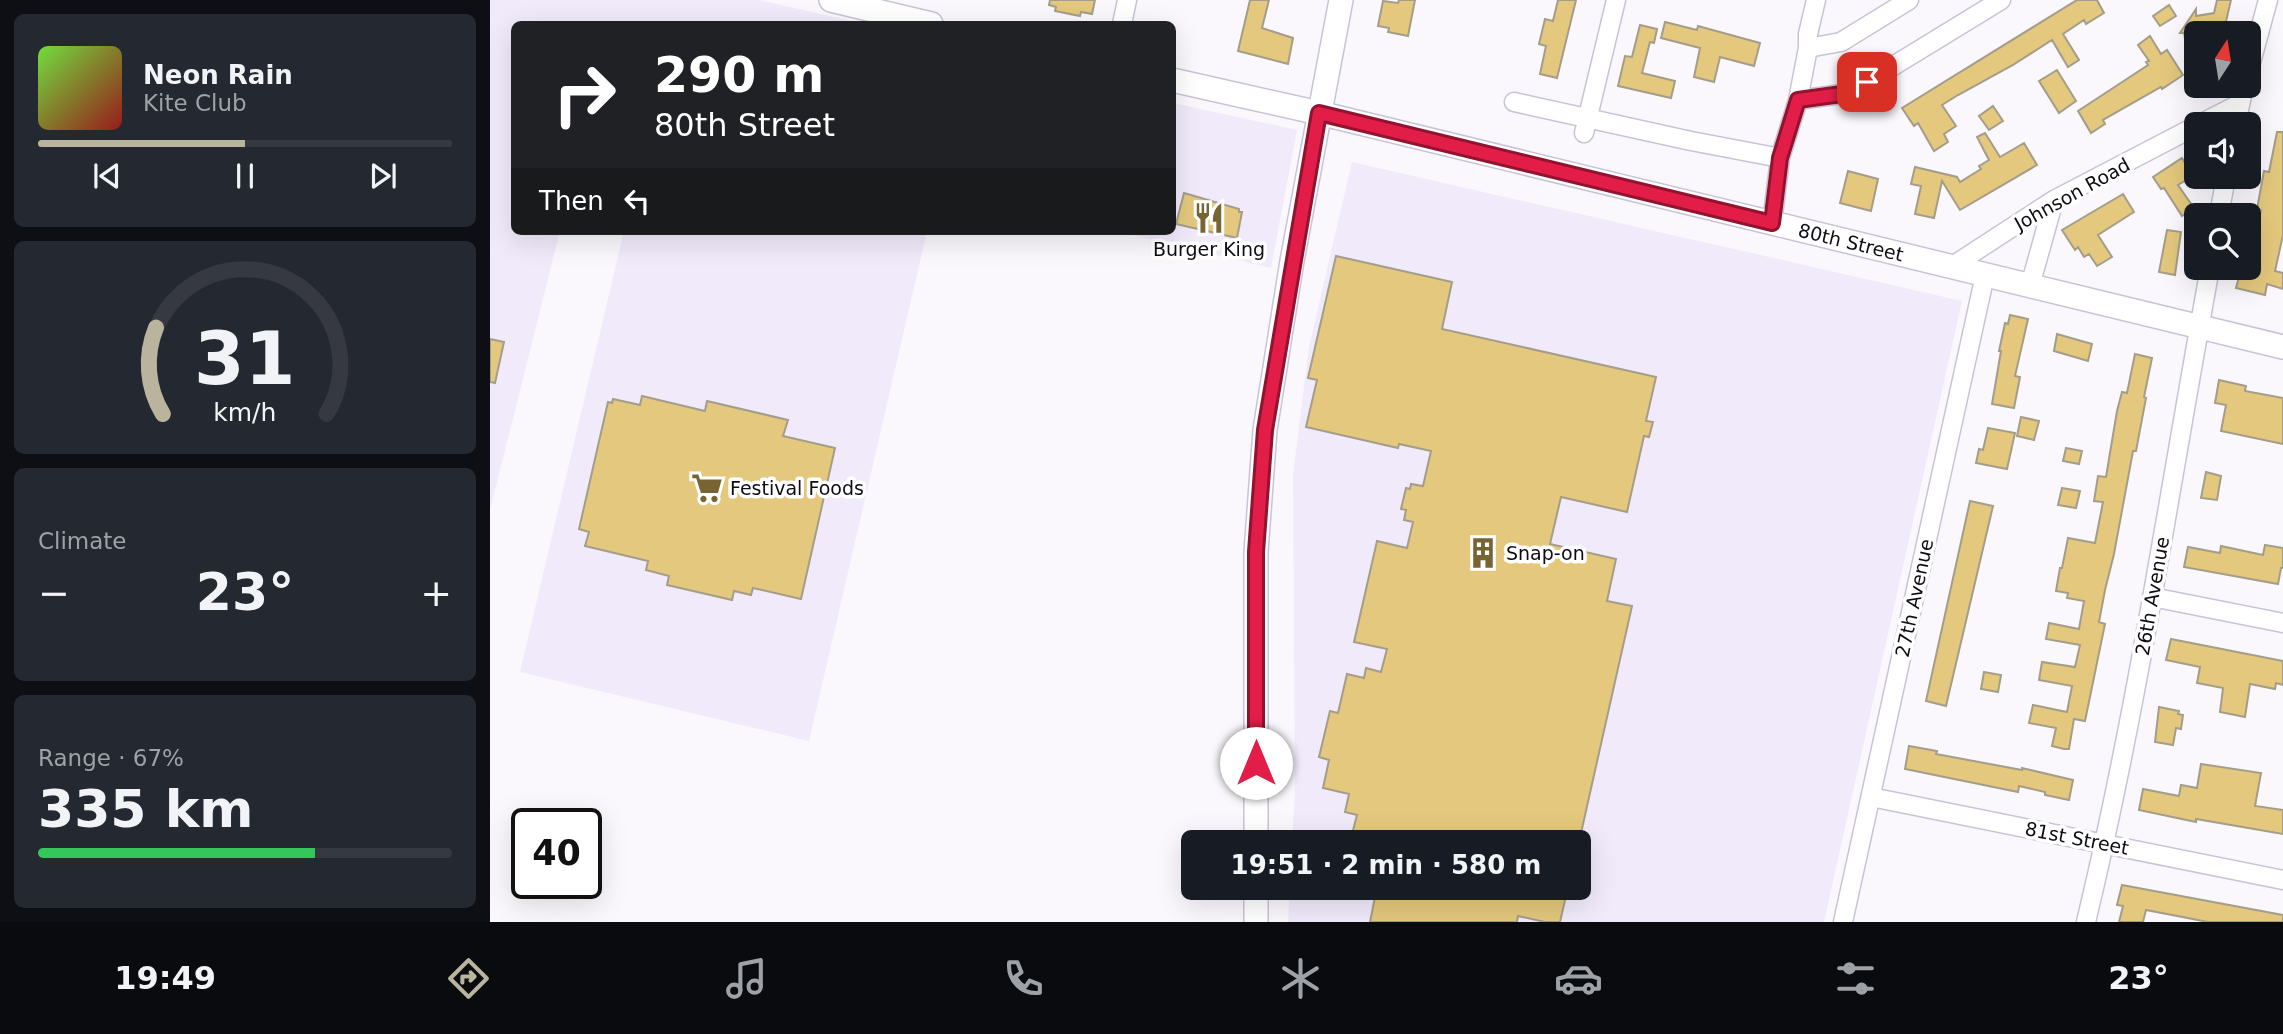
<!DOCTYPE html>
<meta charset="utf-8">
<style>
:root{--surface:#171b24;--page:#242831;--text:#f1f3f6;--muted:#9ea1a6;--line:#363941;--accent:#bab39e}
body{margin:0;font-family:"DejaVu Sans",sans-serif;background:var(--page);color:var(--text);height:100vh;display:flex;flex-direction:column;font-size:26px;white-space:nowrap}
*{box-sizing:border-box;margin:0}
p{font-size:23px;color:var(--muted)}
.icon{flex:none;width:38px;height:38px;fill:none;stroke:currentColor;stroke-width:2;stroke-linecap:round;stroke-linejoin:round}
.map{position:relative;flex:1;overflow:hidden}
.drawer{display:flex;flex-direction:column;gap:14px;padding:14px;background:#0d0f14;width:490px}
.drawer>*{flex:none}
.hud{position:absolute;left:21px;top:21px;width:665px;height:214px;border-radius:10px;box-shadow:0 7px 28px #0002;background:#202124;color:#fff;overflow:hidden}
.needle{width:46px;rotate:12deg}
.buttons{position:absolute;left:1694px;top:21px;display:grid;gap:14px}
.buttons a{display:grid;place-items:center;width:77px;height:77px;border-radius:10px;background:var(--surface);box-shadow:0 7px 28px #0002;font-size:35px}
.speed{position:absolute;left:21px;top:808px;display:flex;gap:14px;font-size:35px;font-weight:700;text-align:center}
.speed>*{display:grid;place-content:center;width:91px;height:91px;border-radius:50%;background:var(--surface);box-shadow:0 7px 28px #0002;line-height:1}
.speed .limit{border:4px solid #111;border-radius:10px;background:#fff;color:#111}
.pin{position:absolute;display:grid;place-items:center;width:60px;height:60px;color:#fff;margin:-30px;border-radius:14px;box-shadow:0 4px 10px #0006}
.me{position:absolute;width:77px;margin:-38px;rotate:0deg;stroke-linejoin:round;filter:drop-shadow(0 0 5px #0008)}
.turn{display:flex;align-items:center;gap:24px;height:147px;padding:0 28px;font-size:32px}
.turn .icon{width:91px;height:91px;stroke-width:2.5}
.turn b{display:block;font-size:49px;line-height:60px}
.then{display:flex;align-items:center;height:66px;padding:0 28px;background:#0003;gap:14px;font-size:26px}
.big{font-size:52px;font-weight:700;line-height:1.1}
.drawer .card{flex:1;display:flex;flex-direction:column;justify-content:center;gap:10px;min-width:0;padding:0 24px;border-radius:10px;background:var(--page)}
.drawer .dial{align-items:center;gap:0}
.dial svg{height:182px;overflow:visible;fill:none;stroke:var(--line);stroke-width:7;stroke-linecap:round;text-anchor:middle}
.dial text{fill:var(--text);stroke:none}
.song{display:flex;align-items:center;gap:21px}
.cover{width:84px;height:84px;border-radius:10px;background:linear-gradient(135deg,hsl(100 70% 55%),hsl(0 70% 35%))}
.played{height:7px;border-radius:4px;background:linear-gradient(90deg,var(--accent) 50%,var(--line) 50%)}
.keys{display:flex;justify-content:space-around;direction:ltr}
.heat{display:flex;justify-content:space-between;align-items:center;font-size:38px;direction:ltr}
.charge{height:10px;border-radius:5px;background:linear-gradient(90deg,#34c759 67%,var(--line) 0)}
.trip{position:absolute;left:691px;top:830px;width:410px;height:70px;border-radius:10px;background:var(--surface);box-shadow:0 7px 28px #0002;font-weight:700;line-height:70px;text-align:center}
.menu{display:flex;height:112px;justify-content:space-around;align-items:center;background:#090b0e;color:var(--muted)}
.menu .icon{width:49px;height:49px}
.menu .active{color:var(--accent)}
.menu b{font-size:32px;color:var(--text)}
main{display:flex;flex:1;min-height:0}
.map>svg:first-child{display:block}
</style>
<main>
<section class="drawer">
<div class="card">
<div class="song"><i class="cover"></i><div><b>Neon Rain</b><p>Kite Club</p></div></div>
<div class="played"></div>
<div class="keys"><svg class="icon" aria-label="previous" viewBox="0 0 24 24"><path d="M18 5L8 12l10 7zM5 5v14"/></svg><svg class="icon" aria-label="pause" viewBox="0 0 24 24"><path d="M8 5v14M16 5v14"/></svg><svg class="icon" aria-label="next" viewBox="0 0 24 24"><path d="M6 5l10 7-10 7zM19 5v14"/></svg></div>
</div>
<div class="card dial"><svg viewBox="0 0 100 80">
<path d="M14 69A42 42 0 1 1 86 69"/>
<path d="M14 69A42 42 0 0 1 11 31" stroke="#bab39e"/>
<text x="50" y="56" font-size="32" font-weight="700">31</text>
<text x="50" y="72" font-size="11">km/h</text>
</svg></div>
<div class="card"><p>Climate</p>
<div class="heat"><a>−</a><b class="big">23°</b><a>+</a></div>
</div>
<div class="card"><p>Range · 67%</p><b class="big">335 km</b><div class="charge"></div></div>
</section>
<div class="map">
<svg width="1793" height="922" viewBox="0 0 1793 922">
<rect width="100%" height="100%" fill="#faf8fc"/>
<path fill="#f0eafb" d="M0,0H270L374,24H24V231H70L0,510Z
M683,103L807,130L781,268L627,231H682Z
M862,162L1472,301L1334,922H798L800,887H1088V842H802L805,793L803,475L819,347Z
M134,231H437L319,741L30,672Z"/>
<path fill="#e4c87d" stroke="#a49d89" stroke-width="2" d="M560,0H605L602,14L591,12L590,16L565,11L566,7L559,5Z
M760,0H779L772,28L803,38L798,64L748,51Z
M909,0H925L918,36L898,32L899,28L888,26L893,1L908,3Z
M1068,0H1086L1067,78L1050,74L1056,46L1049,44L1055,19L1063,21Z
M1587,0H1607L1614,13L1596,24L1594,20L1573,34L1589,60L1578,67L1562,40L1523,65L1468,95L1452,105L1466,126L1454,134L1458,142L1444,151L1428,123L1424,126L1412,108Z
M1727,0H1741L1735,26L1736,33H1706V63L1700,64L1694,33H1690L1706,9V16L1724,13Z
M1679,5L1686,16L1670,26L1663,16Z
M1175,22L1207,30L1208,26L1270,43L1264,66L1230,57L1224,82L1204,77L1210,48L1171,38Z
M1150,25L1167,29L1164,43L1160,42L1152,73L1185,81L1181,98L1128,86L1135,56L1142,57Z
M1660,36L1671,54L1677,50L1693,75L1672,89L1671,87L1613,120L1615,124L1601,133L1588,111L1658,65L1656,62L1659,61L1648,45Z
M1567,70L1586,101L1569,113L1549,81Z
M1503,106L1513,121L1499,130L1489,116Z
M1787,132H1793V235L1785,271L1793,273V289L1777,284L1775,295L1746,288L1751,269L1757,270L1759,268L1771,210L1767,209L1774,171L1779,172Z
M1495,133L1510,157L1534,143L1547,165L1470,210L1452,181L1444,218L1425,214L1431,186L1421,184L1425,167L1467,177L1470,182L1491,169L1489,166L1499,160L1487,137Z
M1692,158L1703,176L1688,185L1704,208L1692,216L1674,188L1671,189L1663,177Z
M1358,171L1388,179L1381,211L1350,203Z
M694,193L749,209V212H752L747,238L686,224Z
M1633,194L1644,212L1608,235L1622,257L1607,266L1599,254L1594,257L1588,247L1585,250L1572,230Z
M1677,230L1691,232L1685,275L1669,272Z
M846,256L962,282L952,329L1166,377L1156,421L1163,422L1159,437L1154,436L1137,512L1071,497L1060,544L1126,559L1117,601L1142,606L1089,842H860L867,815L855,812L859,794L833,788L839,760L829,757L840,711L848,713L857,674L874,678L876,668L891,672L897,649L864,642L887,541L917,548L923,522L914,520L916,510L911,509L916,488L920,489L921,484L933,486L941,451L909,444L908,448L816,427L827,380L818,378Z
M1520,315L1538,319L1525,376L1530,377L1524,408L1502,404L1511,351H1509L1515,323L1518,324Z
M1567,334L1602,344L1598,361L1564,351Z
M0,339L14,342L5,383L0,382Z
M1645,354L1662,358L1654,397L1656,398L1646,451H1643L1624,554L1615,590L1609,622L1615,624L1595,721L1584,719L1579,749H1574L1562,746L1566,728L1539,723L1543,705L1577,712L1582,686L1549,680L1552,662L1585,667L1590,645L1556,639L1559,623L1589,629L1594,601L1577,598L1578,593L1566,591L1570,568H1572L1578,538L1605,543L1613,502L1604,501L1608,476L1616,477L1627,411L1632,392L1637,393Z
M1729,380L1756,386L1755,391L1793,398V444L1731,431L1736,405L1725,403Z
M152,396L215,411L217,401L298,420L293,436L345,448L311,599L263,588L261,595L244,591L242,600L177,585L179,576L156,570L158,561L95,546L99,532L89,529L118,402L122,403L123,399L150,405Z
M1531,417L1549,421L1544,440L1527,436Z
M1498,428L1525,433L1517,469L1486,463L1489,449L1493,450Z
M1576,448L1592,451L1589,464L1573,461Z
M1716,472L1731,476L1727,500L1711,498Z
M1572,488L1590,491L1586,508L1568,505Z
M1480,501L1503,506L1456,706L1436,701Z
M1775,545L1793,548V568H1791L1788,584L1694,567L1698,547L1730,553L1731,546L1773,555Z
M1681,639L1793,661V685L1786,683L1785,689L1760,684L1755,717L1730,712L1733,688L1707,683L1710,667L1676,660Z
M1494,672L1511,675L1508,692L1491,689Z
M1669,707L1689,711L1688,714L1693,715L1691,729L1686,728L1683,745L1665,742Z
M1419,746L1447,751L1446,754L1532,770V768L1583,780L1579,800L1555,795V792L1529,786L1528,792L1415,769Z
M1711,764L1771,773L1765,806L1793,810V834L1706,819V822L1649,810L1653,789L1689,796L1691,785L1707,788Z
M1632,885L1793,915V922H1718L1656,910L1653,922H1629L1633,906L1627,905Z
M887,887H1078L1070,922H1055L1028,916L1027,922H880Z"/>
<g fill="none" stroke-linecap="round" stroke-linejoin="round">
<defs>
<path id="minor" d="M632,24L637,0
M1318,48L1351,42L1419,0
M1759,70L1778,0
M1308,100L1359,93L1511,0
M1024,102L1201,141L1290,158
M1710,124L1749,104
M1746,124L1754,86
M1094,133L1126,0
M1729,215L1736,177
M1282,223L1290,158L1308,100L1318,48V34L1326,0
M1461,267L1564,200L1706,126
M1540,286L1564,200
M1662,597L1793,623
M1381,797L1793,880
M1353,922L1495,275
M1596,922C1648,706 1680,486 1720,268"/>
<g id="tertiary">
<path d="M341,0L441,24"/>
<path id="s1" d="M682,80L829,113L1793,347"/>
<path d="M766,842V552L775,430L802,261L851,0"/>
<path d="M766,887V922"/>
</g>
</defs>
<use href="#minor" stroke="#cac3d7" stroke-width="21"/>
<use href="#tertiary" stroke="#cac3d7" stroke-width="26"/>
<use href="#minor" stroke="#fff" stroke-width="18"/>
<use href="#tertiary" stroke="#fff" stroke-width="23"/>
</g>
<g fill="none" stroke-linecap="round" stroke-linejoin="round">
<defs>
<path id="route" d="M766,763V552L775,430L829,113L1282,223L1290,158L1308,100L1359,93L1377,82"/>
</defs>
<use href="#route" stroke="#92132f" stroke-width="18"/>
<use href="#route" stroke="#e11d48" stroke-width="12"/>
</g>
<defs>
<symbol id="restaurant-bare" viewBox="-9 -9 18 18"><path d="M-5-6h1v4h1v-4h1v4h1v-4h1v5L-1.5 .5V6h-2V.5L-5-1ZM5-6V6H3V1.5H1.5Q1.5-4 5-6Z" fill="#766432" stroke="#fff" stroke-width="2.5" paint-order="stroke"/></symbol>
<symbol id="supermarket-bare" viewBox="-9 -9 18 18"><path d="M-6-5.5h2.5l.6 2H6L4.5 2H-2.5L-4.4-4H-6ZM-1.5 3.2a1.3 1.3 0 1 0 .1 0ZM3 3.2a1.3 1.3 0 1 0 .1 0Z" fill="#766432" stroke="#fff" stroke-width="2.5" paint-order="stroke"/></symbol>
<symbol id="building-bare" viewBox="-9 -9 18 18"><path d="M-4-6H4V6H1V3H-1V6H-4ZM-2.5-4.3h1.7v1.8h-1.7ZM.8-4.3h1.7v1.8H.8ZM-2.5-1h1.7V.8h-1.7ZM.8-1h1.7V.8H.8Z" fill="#766432" stroke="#fff" stroke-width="2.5" paint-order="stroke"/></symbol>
</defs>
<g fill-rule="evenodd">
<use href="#restaurant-bare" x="697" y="196" width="44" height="44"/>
<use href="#supermarket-bare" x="195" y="466" width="44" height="44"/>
<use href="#building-bare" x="971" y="531" width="44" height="44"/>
</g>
<g text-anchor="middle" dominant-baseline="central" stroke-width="7" stroke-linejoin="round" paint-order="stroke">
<g font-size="19" fill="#0e0b12" stroke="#fff">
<text transform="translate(1582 194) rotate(-29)">Johnson Road</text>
<text stroke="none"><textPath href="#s1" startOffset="698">80th Street</textPath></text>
<text transform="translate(1662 596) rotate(-80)">26th Avenue</text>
<text transform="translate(1424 598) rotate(-78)">27th Avenue</text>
<text transform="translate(1587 838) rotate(11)">81st Street</text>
</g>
<g font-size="19" fill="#0e0b12" stroke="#fff" text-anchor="start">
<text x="719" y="249" text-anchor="middle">Burger King</text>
<text x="240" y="488">Festival Foods</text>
<text x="1016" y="553">Snap-on</text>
</g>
</g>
</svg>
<div class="buttons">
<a><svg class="needle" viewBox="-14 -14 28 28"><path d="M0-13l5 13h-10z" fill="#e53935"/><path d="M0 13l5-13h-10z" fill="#9ea1a6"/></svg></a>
<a><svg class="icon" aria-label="sound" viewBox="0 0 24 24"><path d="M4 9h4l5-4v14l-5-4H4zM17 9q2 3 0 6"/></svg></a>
<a><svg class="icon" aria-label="search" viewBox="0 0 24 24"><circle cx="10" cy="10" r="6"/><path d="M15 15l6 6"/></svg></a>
</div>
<div class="speed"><div class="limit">40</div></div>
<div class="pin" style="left:1377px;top:82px;background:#d93025"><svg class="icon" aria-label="arrive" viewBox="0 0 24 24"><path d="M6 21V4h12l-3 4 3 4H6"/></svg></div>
<svg class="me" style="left:766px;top:763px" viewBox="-20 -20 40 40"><circle r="19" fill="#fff"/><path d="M0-13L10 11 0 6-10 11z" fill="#e11d48"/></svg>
<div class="trip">19:51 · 2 min · 580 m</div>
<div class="hud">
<div class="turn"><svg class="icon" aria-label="right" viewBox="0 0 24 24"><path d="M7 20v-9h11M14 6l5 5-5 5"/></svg><div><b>290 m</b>80th Street</div></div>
<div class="then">Then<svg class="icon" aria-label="left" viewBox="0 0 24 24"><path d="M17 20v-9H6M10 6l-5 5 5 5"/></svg></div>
</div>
</div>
</main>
<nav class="menu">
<b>19:49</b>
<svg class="icon active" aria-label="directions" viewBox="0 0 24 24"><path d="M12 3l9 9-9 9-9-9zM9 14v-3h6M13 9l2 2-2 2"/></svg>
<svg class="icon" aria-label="music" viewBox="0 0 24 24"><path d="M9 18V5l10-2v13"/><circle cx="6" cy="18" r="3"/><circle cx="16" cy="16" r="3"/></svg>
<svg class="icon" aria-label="phone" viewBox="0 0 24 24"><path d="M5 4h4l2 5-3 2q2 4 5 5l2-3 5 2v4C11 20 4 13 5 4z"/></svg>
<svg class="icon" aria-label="climate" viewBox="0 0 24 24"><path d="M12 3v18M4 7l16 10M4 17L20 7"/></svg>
<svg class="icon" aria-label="car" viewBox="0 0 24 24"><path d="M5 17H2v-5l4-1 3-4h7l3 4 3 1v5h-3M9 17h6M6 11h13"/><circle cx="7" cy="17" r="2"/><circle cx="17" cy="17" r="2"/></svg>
<svg class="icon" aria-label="filters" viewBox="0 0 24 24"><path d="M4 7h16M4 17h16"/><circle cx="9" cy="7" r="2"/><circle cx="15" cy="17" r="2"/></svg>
<b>23°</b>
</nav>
